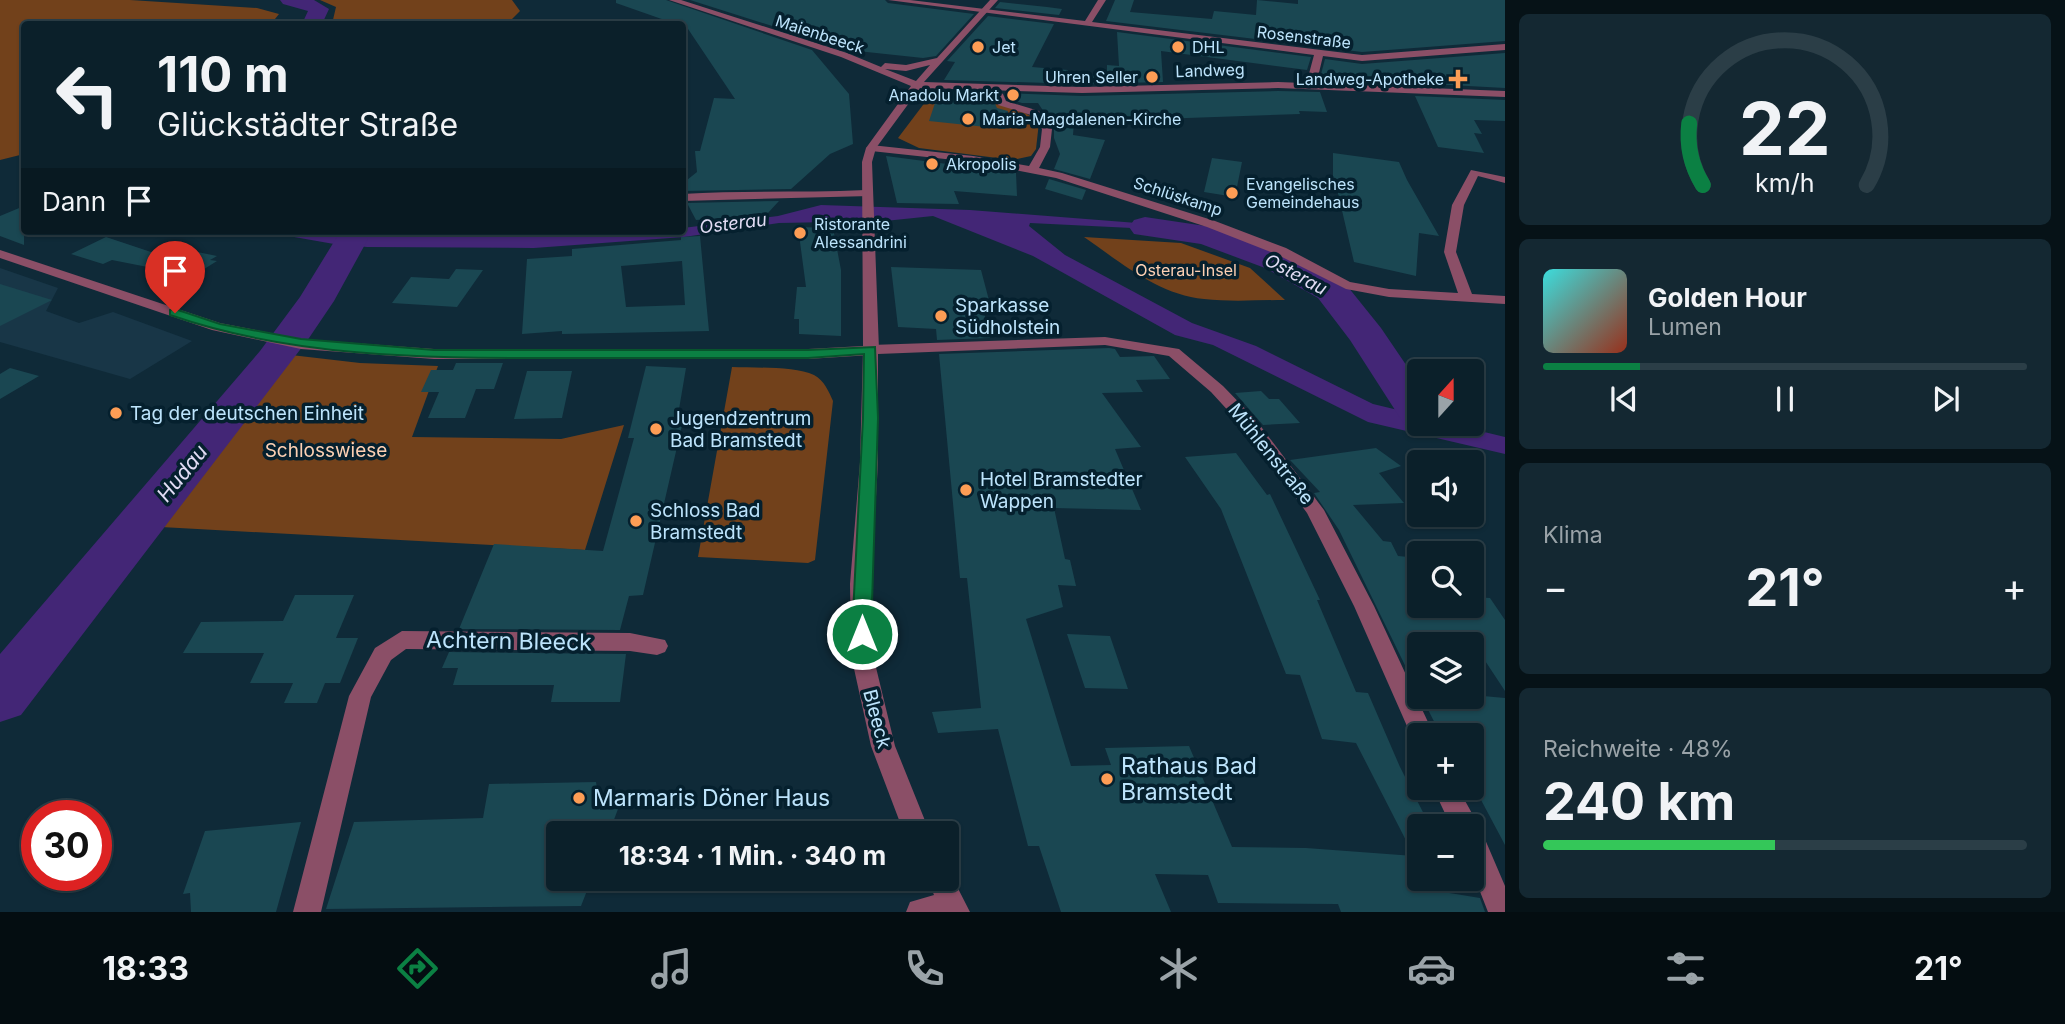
<!DOCTYPE html>
<html lang="de">
<meta charset="utf-8">
<style>
:root{--surface:#0b202a;--page:#142832;--text:#f1f3f6;--muted:#9aa3a8;--line:#2b3e47;--accent:#0b8043}
body{margin:0;font-family:Inter,sans-serif;background:var(--page);color:var(--text);height:100vh;display:flex;flex-direction:column;font-size:26px;white-space:nowrap}
*{box-sizing:border-box;margin:0}
p{font-size:23px;color:var(--muted)}
.icon{flex:none;width:38px;height:38px;fill:none;stroke:currentColor;stroke-width:2;stroke-linecap:round;stroke-linejoin:round}
.map{position:relative;flex:1;overflow:hidden}
.drawer{display:flex;flex-direction:column;gap:14px;padding:14px;background:#061217;width:560px}
.drawer>*{flex:none}
.guide{position:absolute;left:21px;top:21px;width:665px;height:214px;border-radius:7px;box-shadow:0 2px 5px #0004,0 0 0 2px var(--line);background:#0b202a;color:var(--text);overflow:hidden}
.needle{width:46px;rotate:21deg}
.fabs{position:absolute;left:1407px;top:359px;display:grid;gap:14px}
.fabs a{display:grid;place-items:center;width:77px;height:77px;border-radius:7px;background:var(--surface);box-shadow:0 2px 5px #0004,0 0 0 2px var(--line);font-size:35px}
.speed{position:absolute;left:21px;top:800px;display:flex;gap:14px;font-size:35px;font-weight:700;text-align:center}
.speed>*{display:grid;place-content:center;width:91px;height:91px;border-radius:50%;background:var(--surface);box-shadow:0 2px 5px #0004,0 0 0 2px var(--line);line-height:1}
.speed .limit{border:10px solid #d22;background:#fff;color:#111}
.pin{position:absolute;display:grid;place-items:center;width:60px;height:60px;color:#fff;margin:-72px -30px;border-radius:50% 50% 50% 0;rotate:-45deg;box-shadow:0 0 7px #0007}
.pin .icon{rotate:45deg}
.me{position:absolute;width:77px;margin:-38px;rotate:0deg;stroke-linejoin:round;filter:drop-shadow(0 0 5px #0008)}
.turn{display:flex;align-items:center;gap:24px;height:147px;padding:0 21px;font-size:32px}
.turn .icon{width:91px;height:91px;stroke-width:2.5}
.turn b{display:block;font-size:49px;line-height:60px}
.then{display:flex;align-items:center;height:66px;padding:0 21px;background:#0003;gap:14px;font-size:26px}
.big{font-size:52px;font-weight:700;line-height:1.1}
.drawer .tile{flex:1;display:flex;flex-direction:column;justify-content:center;gap:10px;min-width:0;padding:0 24px;border-radius:10px;background:var(--page)}
.drawer .dial{align-items:center;gap:0}
.dial svg{height:182px;overflow:visible;fill:none;stroke:var(--line);stroke-width:7;stroke-linecap:round;text-anchor:middle}
.dial text{fill:var(--text);stroke:none}
.song{display:flex;align-items:center;gap:21px}
.cover{width:84px;height:84px;border-radius:10px;background:linear-gradient(135deg,hsl(180 70% 55%),hsl(10 70% 35%))}
.played{height:7px;border-radius:4px;background:linear-gradient(90deg,var(--accent) 20%,var(--line) 20%)}
.keys{display:flex;justify-content:space-around;direction:ltr}
.heat{display:flex;justify-content:space-between;align-items:center;font-size:38px;direction:ltr}
.charge{height:10px;border-radius:5px;background:linear-gradient(90deg,#34c759 48%,var(--line) 0)}
.trip{position:absolute;left:546px;top:821px;width:413px;height:70px;border-radius:7px;background:var(--surface);box-shadow:0 2px 5px #0004,0 0 0 2px var(--line);font-weight:700;line-height:70px;text-align:center}
.tabs{display:flex;height:112px;justify-content:space-around;align-items:center;background:#040d11;color:var(--muted)}
.tabs .icon{width:49px;height:49px}
.tabs .active{color:var(--accent)}
.tabs b{font-size:32px;color:var(--text)}
main{display:flex;flex:1;min-height:0}
.map>svg:first-child{display:block}
</style>
<main>
<div class="map">
<svg width="1505" height="912" viewBox="0 0 1505 912">
<rect width="100%" height="100%" fill="#0f2a38"/>
<path fill="#183647" d="M0,268L58,288L46,311L79,323L113,312L192,341L130,379L0,342Z"/>
<path fill="#72411b" d="M0,0H130L257,8L279,14L271,24H24V154L0,160Z
M320,0H512L520,11L507,24H332L336,7Z
M943,98C976,100 1013,101 1039,122L1036,149L1031,156L1013,160L919,148L898,138L926,101Z
M355,231H537L536,237L427,236Z
M1084,237L1181,243L1250,268L1285,300C1258,300 1230,302 1204,299C1159,295 1120,262 1084,237Z
M291,355L360,363L438,366L412,437L561,439L624,425L585,550L161,527Z
M732,367C754,368 795,366 814,375C824,380 829,392 833,401L815,560L808,563L698,557Z"/>
<path fill="#432676" d="M821,205L970,210L1188,227L1206,232V239L1132,228L1030,223L1029,226L1065,255L1192,323L1256,346L1373,404L1419,415V424H1451L1505,437V454L1368,422L1213,345L1175,335L1033,256L933,216L885,221L779,223L684,237L534,248L367,247L334,244L260,231C351,231 442,237 533,237C583,237 632,231 682,231L683,228L778,216Z"/>
<g fill="none" stroke-linecap="round" stroke-linejoin="round">
<path fill="#432676" fill-rule="evenodd" d="M280,0H314L329,9L322,24H302L308,11L283,4Z
M1145,217L1219,228L1289,254L1344,282L1381,328L1419,384V424H1434L1419,428L1404,424L1350,340L1318,298L1265,268L1201,244L1134,234L1129,227L1134,220Z
M340,232L360,231L368,239L334,301L309,338L21,715L0,722V654L260,351L300,297Z"/>
</g>
<path fill="#1a4752" fill-rule="evenodd" d="M616,0H666L812,50L849,94L853,144L830,154L791,189L682,191V184L697,172L695,151H700L714,98L735,99L682,20L673,23L616,3Z
M690,0H885L888,3L974,14L936,56L923,58L848,50Z
M1115,0H1134L1130,12L1212,19L1214,11L1256,15L1257,0L1298,4V0H1505V41L1362,52L1106,21Z
M1000,2L1047,7L1062,9L1059,15L995,8Z
M988,16L1054,24L1032,67L1068,70V72L1107,77V65L1119,66L1117,32L1311,57L1307,70L1161,51L1163,82L1082,84L944,80L955,62L947,61Z
M1505,53V88L1320,78L1325,59L1362,64Z
M939,91L984,93L993,99L997,108L1008,111L1005,129L929,121Z
M1278,91L1320,92L1327,112L1299,111L1300,114L1074,122L1073,135L1105,140L1090,179L1054,169L1060,154L1054,138V127L1038,103H1022L1008,99L1006,93L1082,96Z
M1415,96L1505,100V121L1474,120L1482,134L1474,133L1484,153L1438,147Z
M1333,153L1399,162L1407,180L1439,236L1419,233L1416,276L1354,262L1337,189L1333,188Z
M886,156L1016,173L1017,196L954,191L959,204L897,203Z
M1212,158L1242,162L1235,197L1204,192Z
M1049,179L1086,190L1082,200L1045,189Z
M779,201L767,214L696,220L687,203Z
M24,206V245L0,236V216Z
M798,227L833,228L841,270V336L799,334V319H794L797,287H806Z
M700,236L709,331L562,334V331L522,334L527,259L572,256V249L681,240V237ZM682,261L685,305L626,307L621,266Z
M106,237L151,252L163,245L217,256L210,260L217,261L193,276L112,260L103,264L71,254Z
M891,267L981,270L990,304H982L990,338L937,340L936,329L898,327Z
M456,269L483,270L457,307L392,303L411,277L449,279Z
M0,284L52,300L0,326Z
M1109,348L1115,349L1120,357L1154,356L1170,379L1136,380L1143,392L1102,393L1141,447L1115,449L1141,510L1054,508L1065,559L1070,560L1076,586L1058,585L1063,607L1026,619L1071,766L1111,765L1105,748L1189,746L1232,847L1306,848L1414,856L1356,743L1322,739L1300,675L1286,674L1221,509L1185,457L1236,453L1267,495L1270,494L1320,600H1317L1356,692L1368,693L1400,767L1430,826H1419V888L1480,898L1485,912H1341L1338,904L1218,903L1208,875L1155,874L1171,912H1061L1039,846H1028L998,729L938,733L932,712L981,708L967,578H960L939,354Z
M456,363H503L494,389H476L465,418H428L439,392H421L431,370H453Z
M646,366L686,368L677,421H683L643,595L629,596L620,630L459,629L494,544L603,551L634,438H628Z
M10,368L39,376L0,399V374Z
M527,371H572L562,418L514,419Z
M1261,391L1269,399H1279L1300,423L1263,425L1235,393Z
M1376,448L1401,466L1379,473L1404,503L1353,505L1383,541L1391,542L1398,556L1419,558V606H1472V597L1490,598L1505,620V691L1474,644H1419V694L1339,530L1314,493L1320,492L1290,460Z
M295,595H354L336,638H358L340,683H325L317,703H284L293,683H250L264,653H183L201,622L283,621Z
M1067,634L1110,636L1128,689L1085,688Z
M449,652L626,654L620,702H551L554,685H453L458,668H442Z
M1472,695L1505,698V845L1472,783V735H1441L1421,696Z
M596,782L600,810L618,809L609,833H558V878H592L581,906L326,909L354,822L483,818L489,784Z
M301,822L276,912H191L190,893L183,894L205,831Z"/>
<g fill="none" stroke-linecap="round" stroke-linejoin="round">
<path fill="#8b4f67" fill-rule="evenodd" d="M888,0H910L1085,21L1098,0H1106L1092,22L1362,55L1505,44V50L1362,61L1323,56L1316,85L1311,88L1306,85L1314,55Z
M682,46L686,48V55L682,57Z
M988,86L1003,94L1006,101L1039,111L1052,129L1050,147L1039,168L1062,173L1215,221L1286,248L1350,282L1389,289L1458,293L1444,252L1452,205L1471,170L1505,177V183L1478,176L1464,205L1456,252L1472,294L1505,296V304L1389,297L1346,289L1276,254L1207,227L1056,178L973,162L871,151L866,148L871,145L973,156L1029,166L1040,147L1042,129L1031,115L998,105L995,97L983,89Z
M866,190L870,192V196L682,201V194C743,190 805,193 866,190Z
M1105,337L1179,349L1223,386L1256,420L1324,510L1374,606L1434,735H1419V745L1414,742L1354,606L1307,513L1244,428L1211,392L1169,356L1105,345L878,354V462L871,584L873,655L895,746L930,833H904L871,746L851,655L850,584L860,462L863,350L871,345Z
M402,631L630,633L665,640L668,646L665,652L657,655L630,651L406,649L391,660L371,697L321,912H293L349,696L375,648Z
M1433,788H1458L1474,817L1477,828L1481,830L1505,886V912H1488L1472,871V826H1451Z
M947,867L970,912H906L910,902L934,895L927,878H947Z"/>
<path fill="#8b4f67" fill-rule="evenodd" d="M669,0H681L847,53L881,67L885,63L906,65L937,58L990,0H998L924,82L1082,87L1278,82L1505,91V97L1278,88L1082,93L920,88L876,148L872,162L879,350L871,355L808,359H434L301,349L212,330L0,258V250L220,323L301,339L434,349H808L863,346L862,162L866,148L911,86L841,57ZM930,65L916,81L885,69L906,71Z"/>
</g>
<path fill="#0b8043" stroke="#07532c" stroke-width="2" d="M175,309L220,324L301,339L434,350H808L875,347L878,418L871,634L868,640L862,642L855,640L852,634L863,418L864,354L808,358C721,358 635,358 548,358C420,358 292,357 170,315V310Z"/>
<g fill="#fd9d55" stroke="#05202e" stroke-width="2.5">
<circle cx="978" cy="47" r="7"/>
<circle cx="1178" cy="47" r="7"/>
<circle cx="1152" cy="77" r="7"/>
<path d="M1454.5 68.5h7v7h7v7h-7v7h-7v-7h-7v-7h7z"/>
<circle cx="1013" cy="95" r="7"/>
<circle cx="968" cy="119" r="7"/>
<circle cx="932" cy="164" r="7"/>
<circle cx="1232" cy="193" r="7"/>
<circle cx="800" cy="233" r="7"/>
<circle cx="941" cy="316" r="7"/>
<circle cx="116" cy="413" r="7"/>
<circle cx="656" cy="429" r="7"/>
<circle cx="966" cy="490" r="7"/>
<circle cx="636" cy="521" r="7"/>
<circle cx="1107" cy="779" r="7"/>
<circle cx="579" cy="798" r="7"/>
</g>
<g text-anchor="middle" dominant-baseline="central" stroke-width="7" stroke-linejoin="round" paint-order="stroke">
<g font-size="16" fill="#bde4fc" stroke="#05202e">
<text transform="translate(820 34) rotate(18)">Maienbeeck</text>
<text transform="translate(1304 37) rotate(7)">Rosenstraße</text>
<text transform="translate(1210 70) rotate(-2)">Landweg</text>
<text transform="translate(1178 196) rotate(18)">Schlüskamp</text>
</g>
<g font-size="16" fill="#bde4fc" stroke="#05202e" text-anchor="start">
<text x="992" y="47">Jet</text>
<text x="1192" y="47">DHL</text>
<text x="1138" y="77" text-anchor="end">Uhren Seller</text>
<text x="1444" y="79" text-anchor="end">Landweg-Apotheke</text>
<text x="999" y="95" text-anchor="end">Anadolu Markt</text>
<text x="982" y="119">Maria-Magdalenen-Kirche</text>
<text x="946" y="164">Akropolis</text>
<text x="1246" y="184">Evangelisches<tspan x="1246" dy="18">Gemeindehaus</tspan></text>
<text x="814" y="224">Ristorante<tspan x="814" dy="18">Alessandrini</tspan></text>
</g>
<g font-size="16" fill="#fdd0b3" stroke="#05202e">
<text x="1186" y="270">Osterau-Insel</text>
</g>
<g font-size="18" font-style="italic" fill="#e2ddf5" stroke="#05202e">
<text transform="translate(733 223) rotate(-7)">Osterau</text>
<text transform="translate(1296 274) rotate(28)">Osterau</text>
</g>
<g font-size="19" fill="#bde4fc" stroke="#05202e" text-anchor="start">
<text x="955" y="305">Sparkasse<tspan x="955" dy="22">Südholstein</tspan></text>
<text x="130" y="413">Tag der deutschen Einheit</text>
<text x="670" y="418">Jugendzentrum<tspan x="670" dy="22">Bad Bramstedt</tspan></text>
<text x="980" y="479">Hotel Bramstedter<tspan x="980" dy="22">Wappen</tspan></text>
<text x="650" y="510">Schloss Bad<tspan x="650" dy="22">Bramstedt</tspan></text>
</g>
<g font-size="19" fill="#fdd0b3" stroke="#05202e">
<text x="326" y="450">Schlosswiese</text>
</g>
<g font-size="19" fill="#bde4fc" stroke="#05202e">
<text transform="translate(1271 454) rotate(51)">Mühlenstraße</text>
<text transform="translate(877 719) rotate(75)">Bleeck</text>
</g>
<g font-size="21" font-style="italic" fill="#e2ddf5" stroke="#05202e">
<text transform="translate(182 473) rotate(-51)">Hudau</text>
</g>
<g font-size="23" fill="#bde4fc" stroke="#05202e">
<text transform="translate(509 641) rotate(1)">Achtern Bleeck</text>
</g>
<g font-size="23" fill="#bde4fc" stroke="#05202e" text-anchor="start">
<text x="1121" y="766">Rathaus Bad<tspan x="1121" dy="26">Bramstedt</tspan></text>
<text x="593" y="798">Marmaris Döner Haus</text>
</g>
</g>
</svg>
<div class="fabs">
<a><svg class="needle" viewBox="-14 -14 28 28"><path d="M0-13l5 13h-10z" fill="#e53935"/><path d="M0 13l5-13h-10z" fill="#9aa3a8"/></svg></a>
<a><svg class="icon" aria-label="sound" viewBox="0 0 24 24"><path d="M4 9h4l5-4v14l-5-4H4zM17 9q2 3 0 6"/></svg></a>
<a><svg class="icon" aria-label="search" viewBox="0 0 24 24"><circle cx="10" cy="10" r="6"/><path d="M15 15l6 6"/></svg></a>
<a><svg class="icon" aria-label="layers" viewBox="0 0 24 24"><path d="M12 4l9 5-9 5-9-5zM3 14l9 5 9-5"/></svg></a>
<a>+</a>
<a>−</a>
</div>
<div class="speed"><div class="limit">30</div></div>
<div class="pin" style="left:175px;top:313px;background:#d93025"><svg class="icon" aria-label="arrive" viewBox="0 0 24 24"><path d="M6 21V4h12l-3 4 3 4H6"/></svg></div>
<svg class="me" style="left:862px;top:634px" viewBox="-20 -20 40 40"><circle r="17" fill="#0b8043" stroke="#fff" stroke-width="3"/><path d="M0-11L8 9 0 5-8 9z" fill="#fff"/></svg>
<div class="trip">18:34 · 1 Min. · 340 m</div>
<div class="guide">
<div class="turn"><svg class="icon" aria-label="left" viewBox="0 0 24 24"><path d="M17 20v-9H6M10 6l-5 5 5 5"/></svg><div><b>110 m</b>Glückstädter Straße</div></div>
<div class="then">Dann<svg class="icon" aria-label="arrive" viewBox="0 0 24 24"><path d="M6 21V4h12l-3 4 3 4H6"/></svg></div>
</div>
</div>
<section class="drawer">
<div class="tile dial"><svg viewBox="0 0 100 80">
<path d="M14 69A42 42 0 1 1 86 69"/>
<path d="M14 69A42 42 0 0 1 8 42" stroke="#0b8043"/>
<text x="50" y="56" font-size="32" font-weight="700">22</text>
<text x="50" y="72" font-size="11">km/h</text>
</svg></div>
<div class="tile">
<div class="song"><i class="cover"></i><div><b>Golden Hour</b><p>Lumen</p></div></div>
<div class="played"></div>
<div class="keys"><svg class="icon" aria-label="previous" viewBox="0 0 24 24"><path d="M18 5L8 12l10 7zM5 5v14"/></svg><svg class="icon" aria-label="pause" viewBox="0 0 24 24"><path d="M8 5v14M16 5v14"/></svg><svg class="icon" aria-label="next" viewBox="0 0 24 24"><path d="M6 5l10 7-10 7zM19 5v14"/></svg></div>
</div>
<div class="tile"><p>Klima</p>
<div class="heat"><a>−</a><b class="big">21°</b><a>+</a></div>
</div>
<div class="tile"><p>Reichweite · 48%</p><b class="big">240 km</b><div class="charge"></div></div>
</section>
</main>
<nav class="tabs">
<b>18:33</b>
<svg class="icon active" aria-label="directions" viewBox="0 0 24 24"><path d="M12 3l9 9-9 9-9-9zM9 14v-3h6M13 9l2 2-2 2"/></svg>
<svg class="icon" aria-label="music" viewBox="0 0 24 24"><path d="M9 18V5l10-2v13"/><circle cx="6" cy="18" r="3"/><circle cx="16" cy="16" r="3"/></svg>
<svg class="icon" aria-label="phone" viewBox="0 0 24 24"><path d="M5 4h4l2 5-3 2q2 4 5 5l2-3 5 2v4C11 20 4 13 5 4z"/></svg>
<svg class="icon" aria-label="climate" viewBox="0 0 24 24"><path d="M12 3v18M4 7l16 10M4 17L20 7"/></svg>
<svg class="icon" aria-label="car" viewBox="0 0 24 24"><path d="M5 17H2v-5l4-1 3-4h7l3 4 3 1v5h-3M9 17h6M6 11h13"/><circle cx="7" cy="17" r="2"/><circle cx="17" cy="17" r="2"/></svg>
<svg class="icon" aria-label="filters" viewBox="0 0 24 24"><path d="M4 7h16M4 17h16"/><circle cx="9" cy="7" r="2"/><circle cx="15" cy="17" r="2"/></svg>
<b>21°</b>
</nav>
